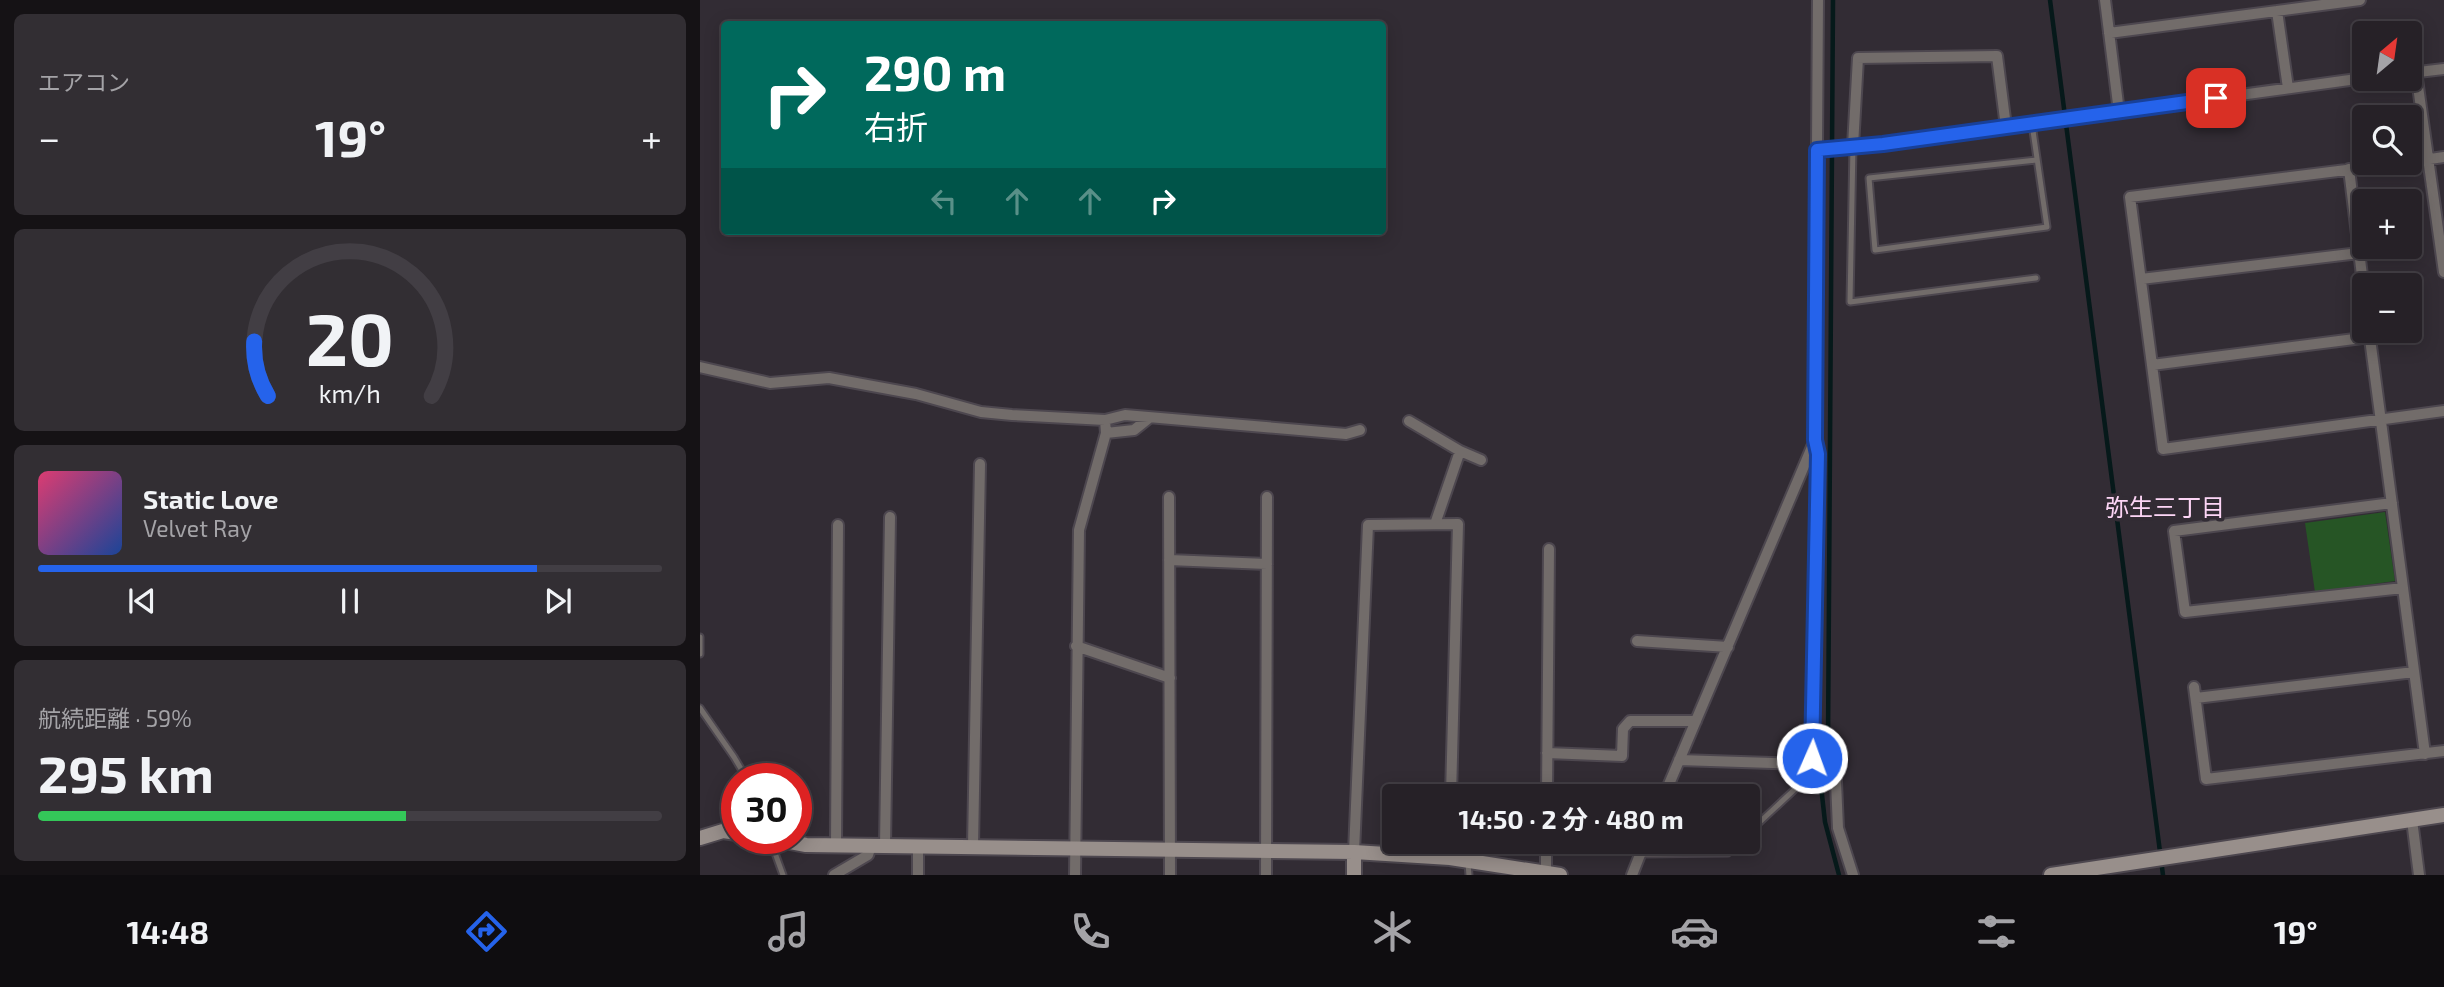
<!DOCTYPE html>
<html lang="ja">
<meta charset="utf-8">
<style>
:root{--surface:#262127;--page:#322e33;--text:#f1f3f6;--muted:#a4a3a7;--line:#423e44;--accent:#2563eb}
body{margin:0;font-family:"Exo 2","Noto Sans JP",sans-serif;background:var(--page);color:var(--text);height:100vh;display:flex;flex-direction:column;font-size:26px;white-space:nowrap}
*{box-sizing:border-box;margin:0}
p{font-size:23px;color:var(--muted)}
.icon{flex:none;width:38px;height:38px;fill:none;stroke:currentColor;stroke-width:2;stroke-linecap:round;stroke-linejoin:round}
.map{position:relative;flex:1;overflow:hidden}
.drawer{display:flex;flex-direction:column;gap:14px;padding:14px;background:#151215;width:700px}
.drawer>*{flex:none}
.banner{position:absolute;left:21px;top:21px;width:665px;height:214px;border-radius:7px;box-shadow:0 4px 18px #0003,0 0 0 2px var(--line);background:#00695c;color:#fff;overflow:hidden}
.needle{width:46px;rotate:29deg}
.buttons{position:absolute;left:1652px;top:21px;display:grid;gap:14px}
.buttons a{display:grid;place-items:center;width:70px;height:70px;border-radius:7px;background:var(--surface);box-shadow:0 4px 18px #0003,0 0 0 2px var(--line);font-size:35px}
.speed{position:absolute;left:21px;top:763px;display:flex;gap:14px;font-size:35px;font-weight:700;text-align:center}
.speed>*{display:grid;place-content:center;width:91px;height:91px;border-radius:50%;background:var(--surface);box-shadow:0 4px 18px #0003,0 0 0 2px var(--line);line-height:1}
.speed .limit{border:10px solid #d22;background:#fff;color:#111}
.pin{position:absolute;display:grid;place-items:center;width:60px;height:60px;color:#fff;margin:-30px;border-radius:14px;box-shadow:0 4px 10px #0006}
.me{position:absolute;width:77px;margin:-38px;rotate:2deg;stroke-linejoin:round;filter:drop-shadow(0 0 5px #0008)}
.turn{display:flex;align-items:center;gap:24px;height:147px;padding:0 28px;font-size:32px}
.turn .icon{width:91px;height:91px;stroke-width:2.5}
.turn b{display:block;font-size:49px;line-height:60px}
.lanes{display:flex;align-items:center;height:66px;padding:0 28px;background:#0003;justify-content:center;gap:35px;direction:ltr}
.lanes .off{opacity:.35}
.big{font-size:52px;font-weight:700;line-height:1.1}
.drawer .tile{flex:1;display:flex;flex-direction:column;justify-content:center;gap:10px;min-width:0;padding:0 24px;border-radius:10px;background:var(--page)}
.drawer .dial{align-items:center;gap:0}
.dial svg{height:182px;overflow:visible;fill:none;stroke:var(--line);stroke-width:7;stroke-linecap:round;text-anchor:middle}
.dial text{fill:var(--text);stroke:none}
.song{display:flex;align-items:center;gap:21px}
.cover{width:84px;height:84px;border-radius:10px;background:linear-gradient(135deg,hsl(340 70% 55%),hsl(220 70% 35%))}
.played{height:7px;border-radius:4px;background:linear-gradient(90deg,var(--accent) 80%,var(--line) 80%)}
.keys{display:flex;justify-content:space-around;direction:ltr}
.heat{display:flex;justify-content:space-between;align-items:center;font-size:38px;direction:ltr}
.charge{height:10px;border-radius:5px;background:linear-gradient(90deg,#34c759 59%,var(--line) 0)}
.trip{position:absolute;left:682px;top:784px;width:378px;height:70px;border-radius:7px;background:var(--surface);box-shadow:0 4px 18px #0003,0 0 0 2px var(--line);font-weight:700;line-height:70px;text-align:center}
.menu{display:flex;height:112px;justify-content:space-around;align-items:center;background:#0f0d10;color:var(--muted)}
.menu .icon{width:49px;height:49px}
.menu .on{color:var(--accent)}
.menu b{font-size:32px;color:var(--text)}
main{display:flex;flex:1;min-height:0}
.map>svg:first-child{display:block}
</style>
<main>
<section class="drawer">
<div class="tile"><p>エアコン</p>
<div class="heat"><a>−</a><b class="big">19°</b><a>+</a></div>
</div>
<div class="tile dial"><svg viewBox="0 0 100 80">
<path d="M14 69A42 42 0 1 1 86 69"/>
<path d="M14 69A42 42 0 0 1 8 45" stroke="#2563eb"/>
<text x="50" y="56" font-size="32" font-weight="700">20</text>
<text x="50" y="72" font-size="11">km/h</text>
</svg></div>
<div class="tile">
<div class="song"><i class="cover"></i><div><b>Static Love</b><p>Velvet Ray</p></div></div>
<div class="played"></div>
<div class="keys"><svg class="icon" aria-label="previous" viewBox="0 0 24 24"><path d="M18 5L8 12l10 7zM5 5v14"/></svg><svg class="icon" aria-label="pause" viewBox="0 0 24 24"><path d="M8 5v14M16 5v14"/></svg><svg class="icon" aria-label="next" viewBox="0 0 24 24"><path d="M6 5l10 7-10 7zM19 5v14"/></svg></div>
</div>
<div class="tile"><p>航続距離 · 59%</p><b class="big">295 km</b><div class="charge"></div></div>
</section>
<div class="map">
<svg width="1744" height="875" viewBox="0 0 1744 875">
<rect width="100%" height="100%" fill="#322c34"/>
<path fill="#265525" d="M1685,512L1695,581L1615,592L1605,523Z"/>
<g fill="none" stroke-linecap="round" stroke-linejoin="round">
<path stroke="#06191a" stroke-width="4.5" d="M1133,0L1128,742L1121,786L1125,822L1139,875
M1350,0L1463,875"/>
<defs>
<path id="lane" d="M1332,124L1347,227L1175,250L1169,178L1337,160
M1153,146L1150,302L1336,278
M0,637V654
M0,708L34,757L47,779
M1048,833L1109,776L1112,761
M71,842L83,875
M941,854L1028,853L1040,842
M768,864L769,875"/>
<path id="street" d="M1405,0L1419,112
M1577,11L1588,88
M1409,33L1660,0
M1716,72L1744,272
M1710,73L1744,69
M1153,146L1158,58L1297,56L1306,127
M1117,150L1183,144L1664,78
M1710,162L1744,157
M1702,163L1430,197L1463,449L1744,411
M1649,169L1664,292
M1441,279L1659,253
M1669,331L1725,754
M1452,365L1670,337
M0,367L70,383L129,378L216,394L281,412L312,415L405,420L425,415L646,434L660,430
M709,421L760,451L781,460
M406,433L434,430L449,418
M469,497L470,875
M1692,503L1474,531L1485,612L1703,588
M735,524L760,451
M469,560L567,564
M937,641L1028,647
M376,646L470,678
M1494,687L1506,779L1744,751
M1496,698L1714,672
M847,753L922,756L923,729L930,721H996
M1112,758L1118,454L1115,440
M979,760L1106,764L1112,758L1135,759L1138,828L1153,875
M847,796L849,549
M964,796L1115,440L1118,0
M1712,820L1719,875
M136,846L138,525
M185,846L190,517
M273,846L280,464
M218,847V875
M654,852L668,525L758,524L751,796
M750,858V842
M846,873V842
M134,875L168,855L171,846
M375,875L379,530L406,433L405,420
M566,875L567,497
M932,875L945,842"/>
<path id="secondary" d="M0,838L23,831L37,833
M69,838L106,845L654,852L750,858L860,875
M654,852V875
M1351,875L1744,815"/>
</defs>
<use href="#lane" stroke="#4d474f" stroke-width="9"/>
<use href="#street" stroke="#4d474f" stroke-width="14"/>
<use href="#secondary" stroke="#4d474f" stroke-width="18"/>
<use href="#lane" stroke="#726c6a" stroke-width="5"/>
<use href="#street" stroke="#726c6a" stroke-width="10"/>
<use href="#secondary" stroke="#988f8b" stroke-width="14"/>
</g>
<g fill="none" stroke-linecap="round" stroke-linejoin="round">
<defs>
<path id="route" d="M1112,758L1118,454L1115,440L1117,150L1183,144L1516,98"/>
</defs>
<use href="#route" stroke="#184099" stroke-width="18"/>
<use href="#route" stroke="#2563eb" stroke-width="12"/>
</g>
<g text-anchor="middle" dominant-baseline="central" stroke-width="7" stroke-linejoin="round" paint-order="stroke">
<g font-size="24" fill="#fcd5f5" stroke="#322c34">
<text x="1465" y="506">弥生三丁目</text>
</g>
</g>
</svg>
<div class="buttons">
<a><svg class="needle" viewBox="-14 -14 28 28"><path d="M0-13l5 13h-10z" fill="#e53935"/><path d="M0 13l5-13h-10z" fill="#a4a3a7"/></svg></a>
<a><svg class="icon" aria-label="search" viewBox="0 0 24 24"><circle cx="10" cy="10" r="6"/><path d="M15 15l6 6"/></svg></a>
<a>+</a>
<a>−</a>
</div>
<div class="speed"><div class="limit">30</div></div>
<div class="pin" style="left:1516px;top:98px;background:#d93025"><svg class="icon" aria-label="arrive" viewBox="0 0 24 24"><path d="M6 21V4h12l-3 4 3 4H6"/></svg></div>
<svg class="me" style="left:1112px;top:758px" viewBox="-20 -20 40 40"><circle r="17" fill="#2563eb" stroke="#fff" stroke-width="3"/><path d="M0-11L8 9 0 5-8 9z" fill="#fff"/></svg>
<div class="trip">14:50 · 2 分 · 480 m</div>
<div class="banner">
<div class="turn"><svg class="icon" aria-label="right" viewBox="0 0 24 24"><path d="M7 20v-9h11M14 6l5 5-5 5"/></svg><div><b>290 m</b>右折</div></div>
<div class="lanes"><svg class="icon off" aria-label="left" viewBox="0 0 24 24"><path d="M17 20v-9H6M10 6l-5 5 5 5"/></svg><svg class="icon off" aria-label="ahead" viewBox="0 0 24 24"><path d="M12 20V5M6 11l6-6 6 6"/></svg><svg class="icon off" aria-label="ahead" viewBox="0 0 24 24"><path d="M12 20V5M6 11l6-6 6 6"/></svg><svg class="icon" aria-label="right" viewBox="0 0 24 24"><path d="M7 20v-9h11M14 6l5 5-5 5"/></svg></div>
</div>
</div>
</main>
<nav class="menu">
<b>14:48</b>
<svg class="icon on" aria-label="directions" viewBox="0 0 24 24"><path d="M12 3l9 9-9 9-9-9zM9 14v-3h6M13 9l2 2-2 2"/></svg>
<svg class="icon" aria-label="music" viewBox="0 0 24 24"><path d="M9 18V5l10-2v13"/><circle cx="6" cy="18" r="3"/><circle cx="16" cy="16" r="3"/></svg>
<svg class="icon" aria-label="phone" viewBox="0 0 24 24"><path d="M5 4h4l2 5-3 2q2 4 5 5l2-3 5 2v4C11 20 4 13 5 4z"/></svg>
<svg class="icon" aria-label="climate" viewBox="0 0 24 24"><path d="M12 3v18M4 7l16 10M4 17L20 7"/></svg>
<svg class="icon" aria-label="car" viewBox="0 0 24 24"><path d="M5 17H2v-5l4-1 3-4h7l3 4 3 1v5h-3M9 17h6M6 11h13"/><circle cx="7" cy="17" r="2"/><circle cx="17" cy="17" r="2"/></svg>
<svg class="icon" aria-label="filters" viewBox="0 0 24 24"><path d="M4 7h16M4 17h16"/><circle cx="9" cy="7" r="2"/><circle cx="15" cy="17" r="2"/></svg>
<b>19°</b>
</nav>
